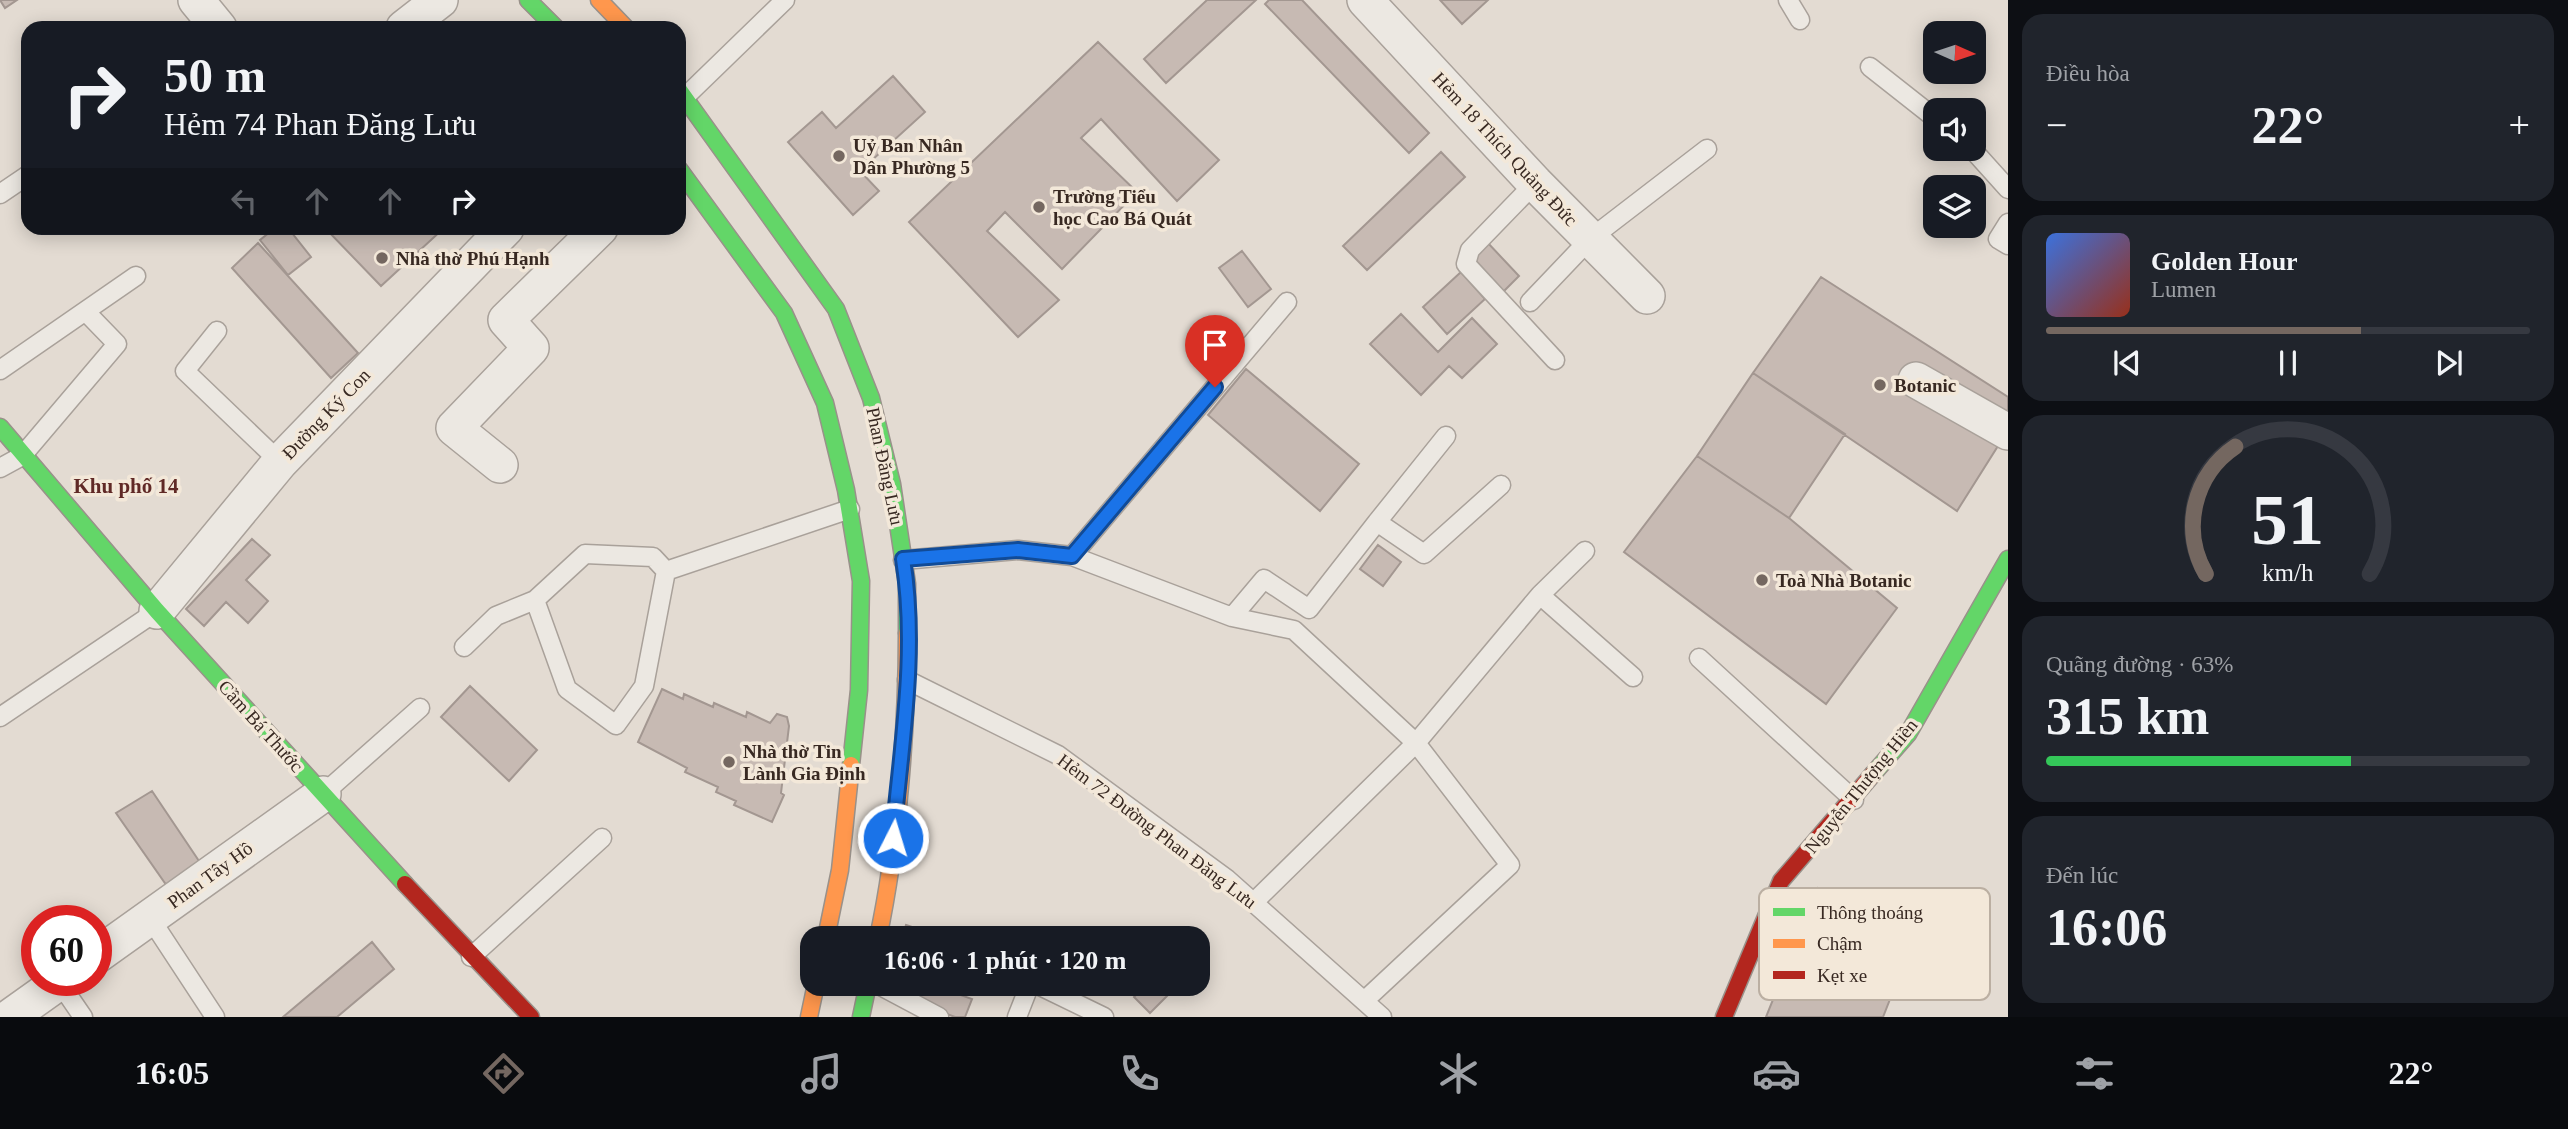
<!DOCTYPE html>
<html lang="vi">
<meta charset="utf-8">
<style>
:root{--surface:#171b24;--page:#20242c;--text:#f1f3f6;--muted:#9ea1a6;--line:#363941;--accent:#746760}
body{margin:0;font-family:Georgia,serif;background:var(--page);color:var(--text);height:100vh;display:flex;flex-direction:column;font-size:26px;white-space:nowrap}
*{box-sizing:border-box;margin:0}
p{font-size:23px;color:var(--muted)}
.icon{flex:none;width:38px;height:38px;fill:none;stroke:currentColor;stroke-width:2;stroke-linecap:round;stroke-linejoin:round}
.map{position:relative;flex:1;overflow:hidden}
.details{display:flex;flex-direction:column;gap:14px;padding:14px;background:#0d0f14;width:560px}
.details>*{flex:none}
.banner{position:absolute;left:21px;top:21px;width:665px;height:214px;border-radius:21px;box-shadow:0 4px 18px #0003;background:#171b24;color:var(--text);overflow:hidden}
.needle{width:46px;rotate:93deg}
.buttons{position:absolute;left:1923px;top:21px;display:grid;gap:14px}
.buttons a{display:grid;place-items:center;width:63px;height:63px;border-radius:14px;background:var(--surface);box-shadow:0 4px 18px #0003;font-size:35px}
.speed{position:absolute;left:21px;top:905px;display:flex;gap:14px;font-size:35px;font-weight:700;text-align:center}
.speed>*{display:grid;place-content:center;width:91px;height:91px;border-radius:50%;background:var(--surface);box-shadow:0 4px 18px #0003;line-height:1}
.speed .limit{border:10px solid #d22;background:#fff;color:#111}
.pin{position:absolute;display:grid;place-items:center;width:60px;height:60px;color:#fff;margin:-72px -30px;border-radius:50% 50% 50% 0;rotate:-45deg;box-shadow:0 0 7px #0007}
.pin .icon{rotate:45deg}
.me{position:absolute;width:77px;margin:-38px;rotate:5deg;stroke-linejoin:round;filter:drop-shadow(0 0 5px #0008)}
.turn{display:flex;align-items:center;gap:24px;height:147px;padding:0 28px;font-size:32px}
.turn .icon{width:91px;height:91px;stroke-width:2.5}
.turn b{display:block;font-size:49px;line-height:60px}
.lanes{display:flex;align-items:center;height:66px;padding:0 28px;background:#0003;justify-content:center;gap:35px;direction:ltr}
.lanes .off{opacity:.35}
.big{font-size:52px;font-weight:600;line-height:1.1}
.details .widget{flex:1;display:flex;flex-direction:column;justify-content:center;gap:10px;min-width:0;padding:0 24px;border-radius:21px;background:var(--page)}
.details .dial{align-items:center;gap:0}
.dial svg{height:182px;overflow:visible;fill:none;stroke:var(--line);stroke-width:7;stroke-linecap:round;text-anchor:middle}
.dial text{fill:var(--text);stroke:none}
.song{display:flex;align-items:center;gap:21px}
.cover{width:84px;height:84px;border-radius:10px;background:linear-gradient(135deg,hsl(220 70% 55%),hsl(10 70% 35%))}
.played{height:7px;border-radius:4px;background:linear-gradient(90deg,var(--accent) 65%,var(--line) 65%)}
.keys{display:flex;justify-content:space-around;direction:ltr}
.heat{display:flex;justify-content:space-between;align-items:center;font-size:38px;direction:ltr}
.charge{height:10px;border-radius:5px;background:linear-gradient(90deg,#34c759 63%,var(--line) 0)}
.trip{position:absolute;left:800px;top:926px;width:410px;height:70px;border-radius:21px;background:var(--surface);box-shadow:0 4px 18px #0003;font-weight:600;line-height:70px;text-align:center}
.menu{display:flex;height:112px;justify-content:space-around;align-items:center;background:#090b0e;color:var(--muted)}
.menu .icon{width:49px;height:49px}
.menu .on{color:var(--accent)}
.menu b{font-size:32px;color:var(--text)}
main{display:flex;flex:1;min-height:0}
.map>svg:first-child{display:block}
</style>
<main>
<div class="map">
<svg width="2008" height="1017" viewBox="0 0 2008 1017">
<rect width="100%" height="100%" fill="#e3dbd2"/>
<path fill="#c7bab3" stroke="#a39791" stroke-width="2" d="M0,0H17L5,8Z
M1207,0H1256L1166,83L1144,59Z
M1269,0H1302L1429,133L1409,153L1265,4Z
M1440,0H1488L1462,24Z
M1098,42L1219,160L1177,201L1101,119L1081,138L1137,192L1062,269L1005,212L987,231L1059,300L1018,337L909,222Z
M893,76L925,112L860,171L879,191L853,215L788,142L822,112L836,128Z
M1441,152L1465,177L1367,270L1343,246Z
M275,228H288L311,257L288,275L260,240Z
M325,228H444L381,286Z
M1487,242L1519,276L1503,292L1470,258Z
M258,243L358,353L331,378L232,268Z
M1242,251L1271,289L1248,307L1219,268Z
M1461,272L1485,299L1447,334L1423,307Z
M1821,277L2008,397V430L1957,511L1753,373Z
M1401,314L1438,352L1472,318L1497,344L1462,378L1449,366L1421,395L1370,344Z
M1246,369L1359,464L1320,511L1208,415Z
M1753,373L1845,434L1789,518L1697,456Z
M1697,456L1789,518L1897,608L1826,704L1624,552Z
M252,539L270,555L246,580L268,601L248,623L226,602L204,626L186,609Z
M1378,545L1401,562L1383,586L1360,569Z
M470,686L537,750L509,781L441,717Z
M662,689L683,699L684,694L713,707L714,703L746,717L747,712L770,723L777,714L787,717L789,726L781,793L784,795L772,822L734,805L736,801L716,792L718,787L685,772L687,768L638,742Z
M152,791L199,861L167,886L116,813Z
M1818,888L1918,928L1883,1017H1766Z
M906,925L945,938H902Z
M372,942L394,969L337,1017H283Z
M915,984H930L972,999L965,1017H955L909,1000Z
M960,984H981L979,990Z
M1147,984H1162L1171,992L1150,1013L1134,997Z"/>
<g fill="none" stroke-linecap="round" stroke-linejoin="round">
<defs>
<path id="lane" d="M1788,0L1800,20
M1870,67L1936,119
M684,98L785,0
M1972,149L2008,189
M1535,183L1470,250L1466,264L1555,360
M0,194L28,175
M2008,223L1998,239L2008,245
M1530,302L1590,239L1707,149
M217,331L185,371L280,462
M0,370L136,276
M0,468L22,456L117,344L85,311
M1377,522L1446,436
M1585,551L1540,595L1633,677
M1072,556L1287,302
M903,560L1018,550L1072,556L1232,617L1294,630L1416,743L1510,865L1364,1001
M535,600L567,689L616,725L644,686L666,571
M1232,617L1264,579L1309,609L1377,522L1424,554L1501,485
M464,647L496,616L535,600L585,554L653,557L666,571L850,509
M1699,658L1854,800
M907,680L1058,755L1227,879L1382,1017
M0,717L157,611
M323,794L420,708
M1254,902L1416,743L1540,595
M150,918L215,1017
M471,957L602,838
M59,982L83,1017
M877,984L939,1017
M1036,984L1104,1017
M1017,1017L1030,984"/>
<path id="street" d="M196,0L219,28
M1365,0L1535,183L1647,296
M404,28L440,0
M1916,380L2008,432
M500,465L454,428L531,348L506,320L600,228
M157,611L280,462L506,228
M96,956L323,794
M10,1017L62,980"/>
<path id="fast" d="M528,0L556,28
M679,90L836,309L871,398L892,484L907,584V633
M679,169L784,313L825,403L846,490L861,581L859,690L851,765
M0,427L157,611L405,884
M1873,774L1908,734L2008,559
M861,1017L868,984"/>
<path id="slow" d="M599,0L626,28
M826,938L840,870L851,765
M878,938C898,844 907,729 907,633
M809,1017L816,984"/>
<path id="jam" d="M405,884L531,1017
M1724,1017L1781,881L1873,774"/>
</defs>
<use href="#lane" stroke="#a9a19a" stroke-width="21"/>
<use href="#street" stroke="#a9a19a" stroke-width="38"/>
<use href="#fast" stroke="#99918a" stroke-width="19"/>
<use href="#slow" stroke="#99918a" stroke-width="19"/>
<use href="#jam" stroke="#99918a" stroke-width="19"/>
<use href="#lane" stroke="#ece8e2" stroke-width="18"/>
<use href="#street" stroke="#ece8e2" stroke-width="35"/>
<use href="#fast" stroke="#63d668" stroke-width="16"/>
<use href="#slow" stroke="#ff974d" stroke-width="16"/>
<use href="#jam" stroke="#b3261e" stroke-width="16"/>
</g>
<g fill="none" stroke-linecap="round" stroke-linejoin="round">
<defs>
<path id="route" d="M893,838C901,746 918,651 903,559L1018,550L1072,556L1215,387"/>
</defs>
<use href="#route" stroke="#114b97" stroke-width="18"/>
<use href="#route" stroke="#1a73e8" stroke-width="12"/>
</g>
<g fill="#746760" stroke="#f3e8d9" stroke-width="2.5">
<circle cx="839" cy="156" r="7"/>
<circle cx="1039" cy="207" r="7"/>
<circle cx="382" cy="258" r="7"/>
<circle cx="1880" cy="385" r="7"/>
<circle cx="1762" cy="580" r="7"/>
<circle cx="729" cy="762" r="7"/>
</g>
<g text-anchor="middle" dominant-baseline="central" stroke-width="7" stroke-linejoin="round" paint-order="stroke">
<g font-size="19" font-weight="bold" fill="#382922" stroke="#f3e8d9" text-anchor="start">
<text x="853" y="145">Uỷ Ban Nhân<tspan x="853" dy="22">Dân Phường 5</tspan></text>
<text x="1053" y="196">Trường Tiểu<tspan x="1053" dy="22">học Cao Bá Quát</tspan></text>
<text x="396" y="258">Nhà thờ Phú Hạnh</text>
<text x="1894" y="385">Botanic</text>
<text x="1776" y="580">Toà Nhà Botanic</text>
<text x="743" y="751">Nhà thờ Tin<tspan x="743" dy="22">Lành Gia Định</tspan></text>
</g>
<g font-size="19" fill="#382922" stroke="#f3e8d9">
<text transform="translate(1505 149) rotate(47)">Hẻm 18 Thích Quảng Đức</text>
<text transform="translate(326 414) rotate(-46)">Đường Ký Con</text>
<text transform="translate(885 466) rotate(78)">Phan Đăng Lưu</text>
<text transform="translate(261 726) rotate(48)">Cầm Bá Thước</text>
<text transform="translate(1861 786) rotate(-51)">Nguyễn Thượng Hiền</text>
<text transform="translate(1157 831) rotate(37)">Hẻm 72 Đường Phan Đăng Lưu</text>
<text transform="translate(210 875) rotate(-36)">Phan Tây Hồ</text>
</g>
<g font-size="21" font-weight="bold" fill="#602926" stroke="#f3e8d9">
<text x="126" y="486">Khu phố 14</text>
</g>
</g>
<rect x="1759" y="888" width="231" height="112" rx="10" fill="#f3e8d9" stroke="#bbafa2" stroke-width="2"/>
<rect x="1773" y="908" width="32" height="8" fill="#63d668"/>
<rect x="1773" y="939" width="32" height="9" fill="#ff974d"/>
<rect x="1773" y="971" width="32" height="8" fill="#b3261e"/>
<g font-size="19" fill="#382922">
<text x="1817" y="919">Thông thoáng</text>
<text x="1817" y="950">Chậm</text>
<text x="1817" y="982">Kẹt xe</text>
</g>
</svg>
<div class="buttons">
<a><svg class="needle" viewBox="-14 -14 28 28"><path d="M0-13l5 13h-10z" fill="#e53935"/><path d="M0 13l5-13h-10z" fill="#9ea1a6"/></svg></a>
<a><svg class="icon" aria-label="sound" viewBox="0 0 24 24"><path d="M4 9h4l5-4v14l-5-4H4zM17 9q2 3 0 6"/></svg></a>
<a><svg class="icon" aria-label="layers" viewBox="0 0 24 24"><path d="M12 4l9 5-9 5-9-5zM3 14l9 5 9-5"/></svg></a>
</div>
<div class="speed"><div class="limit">60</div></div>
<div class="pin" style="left:1215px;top:387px;background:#d93025"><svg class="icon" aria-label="arrive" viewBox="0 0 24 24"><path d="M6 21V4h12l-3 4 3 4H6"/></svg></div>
<svg class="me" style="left:893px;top:838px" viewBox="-20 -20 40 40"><circle r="17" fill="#1a73e8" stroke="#fff" stroke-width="3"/><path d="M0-11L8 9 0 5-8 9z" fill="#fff"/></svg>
<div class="trip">16:06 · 1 phút · 120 m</div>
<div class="banner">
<div class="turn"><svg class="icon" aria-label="right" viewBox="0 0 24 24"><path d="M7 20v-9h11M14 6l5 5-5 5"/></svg><div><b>50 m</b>Hẻm 74 Phan Đăng Lưu</div></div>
<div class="lanes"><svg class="icon off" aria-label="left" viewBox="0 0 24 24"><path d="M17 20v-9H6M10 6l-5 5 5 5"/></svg><svg class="icon off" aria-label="ahead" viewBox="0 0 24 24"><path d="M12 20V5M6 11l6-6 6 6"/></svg><svg class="icon off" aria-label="ahead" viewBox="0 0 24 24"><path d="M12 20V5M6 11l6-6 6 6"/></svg><svg class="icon" aria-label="right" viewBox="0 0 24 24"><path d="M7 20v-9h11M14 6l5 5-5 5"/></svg></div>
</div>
</div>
<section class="details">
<div class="widget"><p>Điều hòa</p>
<div class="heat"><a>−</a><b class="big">22°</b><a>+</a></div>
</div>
<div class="widget">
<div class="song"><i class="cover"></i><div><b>Golden Hour</b><p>Lumen</p></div></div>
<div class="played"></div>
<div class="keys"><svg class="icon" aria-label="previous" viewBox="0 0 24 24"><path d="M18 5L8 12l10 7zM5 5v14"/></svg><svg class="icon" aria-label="pause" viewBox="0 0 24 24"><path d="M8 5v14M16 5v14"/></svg><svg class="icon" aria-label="next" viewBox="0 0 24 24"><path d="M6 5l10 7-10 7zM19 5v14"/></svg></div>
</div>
<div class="widget dial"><svg viewBox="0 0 100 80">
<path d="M14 69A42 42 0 1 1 86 69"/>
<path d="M14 69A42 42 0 0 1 27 13" stroke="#746760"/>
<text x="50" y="56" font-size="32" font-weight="700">51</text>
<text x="50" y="72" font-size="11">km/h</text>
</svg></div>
<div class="widget"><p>Quãng đường · 63%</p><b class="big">315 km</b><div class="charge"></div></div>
<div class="widget"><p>Đến lúc</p><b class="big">16:06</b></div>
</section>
</main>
<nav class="menu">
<b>16:05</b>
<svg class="icon on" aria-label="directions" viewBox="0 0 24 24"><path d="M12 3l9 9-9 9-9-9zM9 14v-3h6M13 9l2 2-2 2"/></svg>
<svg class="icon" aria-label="music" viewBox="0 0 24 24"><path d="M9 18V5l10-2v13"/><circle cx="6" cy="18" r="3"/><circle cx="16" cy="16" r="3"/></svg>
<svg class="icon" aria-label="phone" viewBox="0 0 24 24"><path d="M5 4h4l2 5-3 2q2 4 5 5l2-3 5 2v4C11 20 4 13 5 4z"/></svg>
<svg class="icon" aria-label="climate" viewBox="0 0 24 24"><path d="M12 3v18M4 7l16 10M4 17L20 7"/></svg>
<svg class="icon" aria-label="car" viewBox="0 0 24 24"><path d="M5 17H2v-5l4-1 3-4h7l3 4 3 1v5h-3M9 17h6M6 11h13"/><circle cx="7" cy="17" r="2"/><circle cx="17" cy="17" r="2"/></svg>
<svg class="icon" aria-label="filters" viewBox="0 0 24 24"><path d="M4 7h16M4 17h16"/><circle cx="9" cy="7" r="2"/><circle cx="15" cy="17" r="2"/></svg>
<b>22°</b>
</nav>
